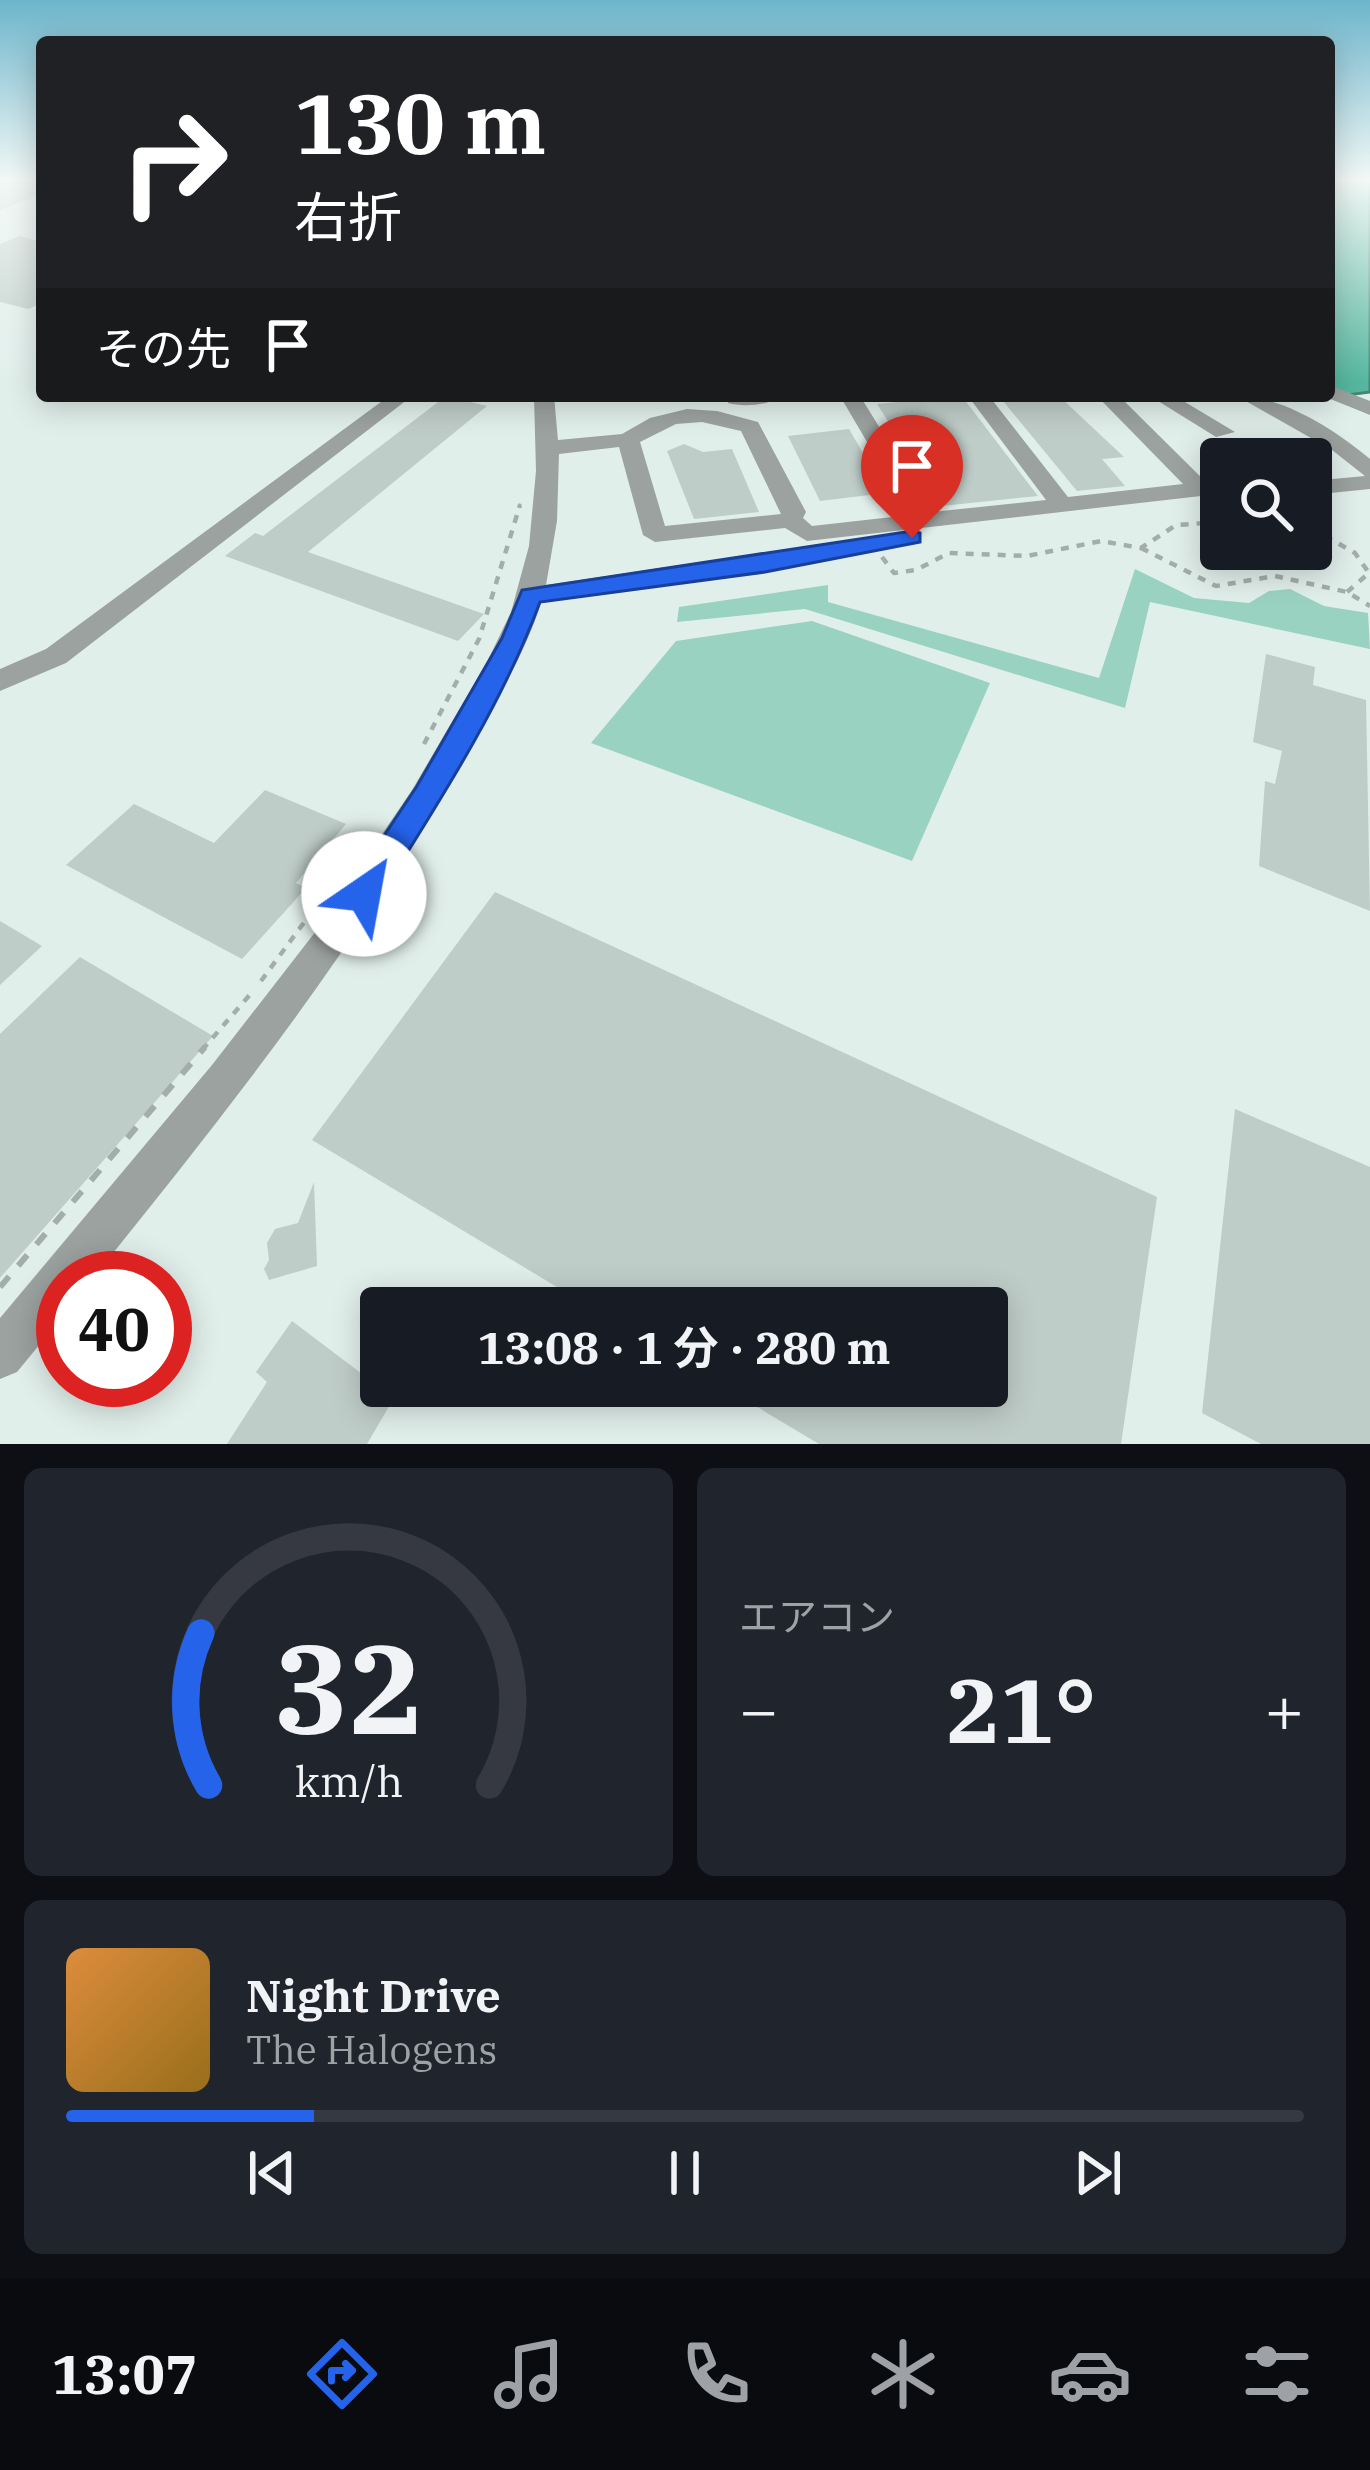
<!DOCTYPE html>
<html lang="ja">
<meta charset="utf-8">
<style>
:root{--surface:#171b24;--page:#20242c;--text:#f1f3f6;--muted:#9ea1a6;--line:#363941;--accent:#2563eb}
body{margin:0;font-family:"IBM Plex Serif","Noto Sans JP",serif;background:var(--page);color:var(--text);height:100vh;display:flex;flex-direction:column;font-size:45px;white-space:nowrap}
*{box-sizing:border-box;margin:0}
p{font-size:39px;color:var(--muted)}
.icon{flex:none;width:66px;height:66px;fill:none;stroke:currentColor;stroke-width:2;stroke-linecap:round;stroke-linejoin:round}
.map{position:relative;height:1444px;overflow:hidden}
.sheet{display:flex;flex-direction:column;gap:24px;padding:24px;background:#0d0f14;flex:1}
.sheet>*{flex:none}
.guide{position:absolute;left:36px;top:36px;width:1299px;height:366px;border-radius:12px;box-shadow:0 6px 30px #0003;background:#202124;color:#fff;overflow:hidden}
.tools{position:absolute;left:1200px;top:438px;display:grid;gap:24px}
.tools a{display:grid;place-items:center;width:132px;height:132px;border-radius:12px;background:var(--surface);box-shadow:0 6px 30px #0003;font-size:60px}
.speed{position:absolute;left:36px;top:1251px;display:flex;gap:24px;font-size:60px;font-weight:700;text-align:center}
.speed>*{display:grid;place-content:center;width:156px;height:156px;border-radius:50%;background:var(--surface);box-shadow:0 6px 30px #0003;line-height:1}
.speed .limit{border:18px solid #d22;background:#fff;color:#111}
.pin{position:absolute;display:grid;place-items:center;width:102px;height:102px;color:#fff;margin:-123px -51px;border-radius:50% 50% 50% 0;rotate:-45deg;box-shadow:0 0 12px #0007}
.pin .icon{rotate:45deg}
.me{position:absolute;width:132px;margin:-66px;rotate:33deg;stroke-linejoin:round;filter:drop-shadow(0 0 9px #0008)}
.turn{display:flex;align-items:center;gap:42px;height:252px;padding:0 60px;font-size:54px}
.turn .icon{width:156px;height:156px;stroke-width:2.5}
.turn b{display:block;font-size:84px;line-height:102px}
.then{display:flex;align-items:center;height:114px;padding:0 60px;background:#0003;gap:24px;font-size:45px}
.big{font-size:90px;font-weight:700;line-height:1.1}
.sheet .widget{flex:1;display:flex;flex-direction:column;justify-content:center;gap:18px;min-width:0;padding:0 42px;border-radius:18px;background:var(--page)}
.sheet .dial{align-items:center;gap:0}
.dial svg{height:312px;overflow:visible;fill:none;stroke:var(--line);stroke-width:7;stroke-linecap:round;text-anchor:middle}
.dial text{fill:var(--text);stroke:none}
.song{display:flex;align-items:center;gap:36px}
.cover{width:144px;height:144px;border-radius:18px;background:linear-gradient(135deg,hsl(30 70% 55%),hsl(40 70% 35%))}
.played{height:12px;border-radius:6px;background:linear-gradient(90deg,var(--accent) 20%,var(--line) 20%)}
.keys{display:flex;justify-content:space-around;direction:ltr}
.heat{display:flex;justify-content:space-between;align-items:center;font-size:66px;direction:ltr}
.sheet .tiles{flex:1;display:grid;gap:24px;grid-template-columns:1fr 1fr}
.widget:last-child{grid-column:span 2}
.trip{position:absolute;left:360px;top:1287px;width:648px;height:120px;border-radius:12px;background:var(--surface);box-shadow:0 6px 30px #0003;font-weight:700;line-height:120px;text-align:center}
.tabs{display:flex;height:192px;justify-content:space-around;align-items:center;background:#090b0e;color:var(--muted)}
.tabs .icon{width:84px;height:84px}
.tabs .active{color:var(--accent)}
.tabs b{font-size:54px;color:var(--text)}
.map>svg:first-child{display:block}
</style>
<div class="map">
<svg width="1370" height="1444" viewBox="0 0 1370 1444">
<rect width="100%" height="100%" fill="#e1efeb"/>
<path fill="#9ad2c2" d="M1135,569L1194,598L1249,603L1269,591L1290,589L1324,606L1368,613L1370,649L1150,602L1125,708L805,609L677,622L679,607L828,585V602L1099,678Z
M812,621L990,683L912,861L591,743L676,641Z"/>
<path fill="#55b79f" stroke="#428876" stroke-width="3" d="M1329,181H1370V392L1347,395L1329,388Z"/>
<path fill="#bfcdc8" d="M0,181H42V194L0,210Z
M20,236L42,242V303L28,309L0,302V244Z
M446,396L487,406L308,552L484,614L458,641L225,556L255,533L263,536Z
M964,396V399L1038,496L942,506L877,404Z
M999,396H1059L1124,457L1102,459L1125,486L1077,491Z
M849,429L886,493L820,501L788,436Z
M684,444L703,452L732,449L759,512L694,519L667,451Z
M1266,654L1315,667L1313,685L1366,700L1370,911L1259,866L1265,781L1275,784L1282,751L1253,742Z
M265,790L346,824L296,883L306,888L242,959L66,865L134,804L214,843Z
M495,892L1157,1197L1121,1444H819L722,1386H987V1308H592L312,1140Z
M0,921L42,946L0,985Z
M80,957L213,1036L0,1278V1034Z
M1235,1109L1370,1167V1444H1261L1202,1413Z
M314,1182L317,1266L269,1280L264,1269L269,1260L267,1243L275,1229L298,1223Z
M292,1321L394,1398L367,1444H227L267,1382L256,1372Z"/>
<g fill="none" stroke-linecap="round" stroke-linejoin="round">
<path stroke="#a3aeab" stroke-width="3" stroke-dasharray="4.5 4.5" stroke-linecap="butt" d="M519,508L521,500"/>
<path stroke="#a3aeab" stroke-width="4.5" stroke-dasharray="8 8" stroke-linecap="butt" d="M1311,528L1355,553L1369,573L1347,592
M1141,548L1216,586L1275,576L1347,592L1370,606
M882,557L894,573L916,570L949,553L1027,556L1101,541L1141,548L1176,525L1221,522
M424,744L479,639L520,505
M261,981L336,879
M202,1050L254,990"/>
<path stroke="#a3aeab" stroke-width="6" stroke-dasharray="14 14" stroke-linecap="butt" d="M0,1287L205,1047"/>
<path fill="#9ca2a0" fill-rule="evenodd" d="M1329,385L1370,401V415L1323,396H1329Z
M389,396H412L66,663L0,691V669L46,649Z
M534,396H554L558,440L622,434L650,418L687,409L717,411L758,422L806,512L803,518L812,526L910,515L840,396H860L932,512L1046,500L968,396H989L1068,497L1183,484L1097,396H1119L1213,489L1201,496L807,541L785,528L655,542L643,535L619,447L559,454L557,521L546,585L868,537L880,545L868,553L541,603C524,658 491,708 463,758C359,945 227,1112 93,1278H63V1316L17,1372L0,1379V1318L212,1065L316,931L412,790L487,662L511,612L529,546L536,471ZM702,422L741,431L781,514L665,526L640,442L676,424Z
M727,396H780C769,406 742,407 728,403Z
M1150,396H1175L1235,432L1216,437Z
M1237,396C1283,396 1335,430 1370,459V489L1311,495V481L1365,476L1332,450Z"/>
</g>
<linearGradient id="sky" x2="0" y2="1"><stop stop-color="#6db5cb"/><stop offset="0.47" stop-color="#f2f8f6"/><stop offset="1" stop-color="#f2f8f6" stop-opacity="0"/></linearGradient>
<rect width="1370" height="383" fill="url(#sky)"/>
<path fill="#2563eb" stroke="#184099" stroke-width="3" d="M912,531L920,533V542L765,572L540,602C501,708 435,808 375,904H352L348,894L352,884L417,786L502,638L522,590Z"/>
</svg>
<div class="tools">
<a><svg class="icon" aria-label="search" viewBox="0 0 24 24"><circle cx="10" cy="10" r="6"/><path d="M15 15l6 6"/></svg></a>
</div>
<div class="speed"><div class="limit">40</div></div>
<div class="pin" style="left:912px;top:538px;background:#d93025"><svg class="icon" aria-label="arrive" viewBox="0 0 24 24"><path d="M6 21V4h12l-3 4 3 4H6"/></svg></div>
<svg class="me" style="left:364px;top:894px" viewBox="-20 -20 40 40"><circle r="19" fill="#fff"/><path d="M0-13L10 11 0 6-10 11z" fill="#2563eb"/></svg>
<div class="trip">13:08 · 1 分 · 280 m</div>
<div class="guide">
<div class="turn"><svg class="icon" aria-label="right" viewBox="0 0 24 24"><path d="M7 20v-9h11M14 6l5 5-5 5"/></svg><div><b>130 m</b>右折</div></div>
<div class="then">その先<svg class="icon" aria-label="arrive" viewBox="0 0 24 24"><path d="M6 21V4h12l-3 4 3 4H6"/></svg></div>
</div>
</div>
<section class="sheet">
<div class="tiles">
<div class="widget dial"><svg viewBox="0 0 100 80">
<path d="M14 69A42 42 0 1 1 86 69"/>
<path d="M14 69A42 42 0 0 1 12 30" stroke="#2563eb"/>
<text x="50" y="56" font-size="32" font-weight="700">32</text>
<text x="50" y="72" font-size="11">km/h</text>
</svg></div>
<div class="widget"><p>エアコン</p>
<div class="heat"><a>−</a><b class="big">21°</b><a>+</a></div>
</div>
<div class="widget">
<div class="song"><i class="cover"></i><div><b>Night Drive</b><p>The Halogens</p></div></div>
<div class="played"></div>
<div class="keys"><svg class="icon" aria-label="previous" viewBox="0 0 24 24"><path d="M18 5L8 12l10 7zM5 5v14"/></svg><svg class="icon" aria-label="pause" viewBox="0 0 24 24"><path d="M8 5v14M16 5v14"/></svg><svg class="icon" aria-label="next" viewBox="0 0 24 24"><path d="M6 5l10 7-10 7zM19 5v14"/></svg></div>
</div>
</div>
</section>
<nav class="tabs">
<b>13:07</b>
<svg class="icon active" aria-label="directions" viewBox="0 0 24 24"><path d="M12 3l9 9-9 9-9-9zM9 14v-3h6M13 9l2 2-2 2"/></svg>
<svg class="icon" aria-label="music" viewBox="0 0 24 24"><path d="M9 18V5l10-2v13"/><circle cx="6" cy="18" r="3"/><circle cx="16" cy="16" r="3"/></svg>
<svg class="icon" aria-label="phone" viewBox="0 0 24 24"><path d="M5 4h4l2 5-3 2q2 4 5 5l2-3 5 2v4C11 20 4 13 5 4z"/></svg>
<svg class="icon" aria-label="climate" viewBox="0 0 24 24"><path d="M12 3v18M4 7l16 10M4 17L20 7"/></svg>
<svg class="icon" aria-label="car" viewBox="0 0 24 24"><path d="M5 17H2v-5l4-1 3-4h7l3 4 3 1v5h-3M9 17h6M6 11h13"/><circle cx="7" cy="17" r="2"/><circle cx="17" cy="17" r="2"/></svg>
<svg class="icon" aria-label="filters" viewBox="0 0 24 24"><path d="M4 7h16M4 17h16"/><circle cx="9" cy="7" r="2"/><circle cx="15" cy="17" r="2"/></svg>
</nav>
